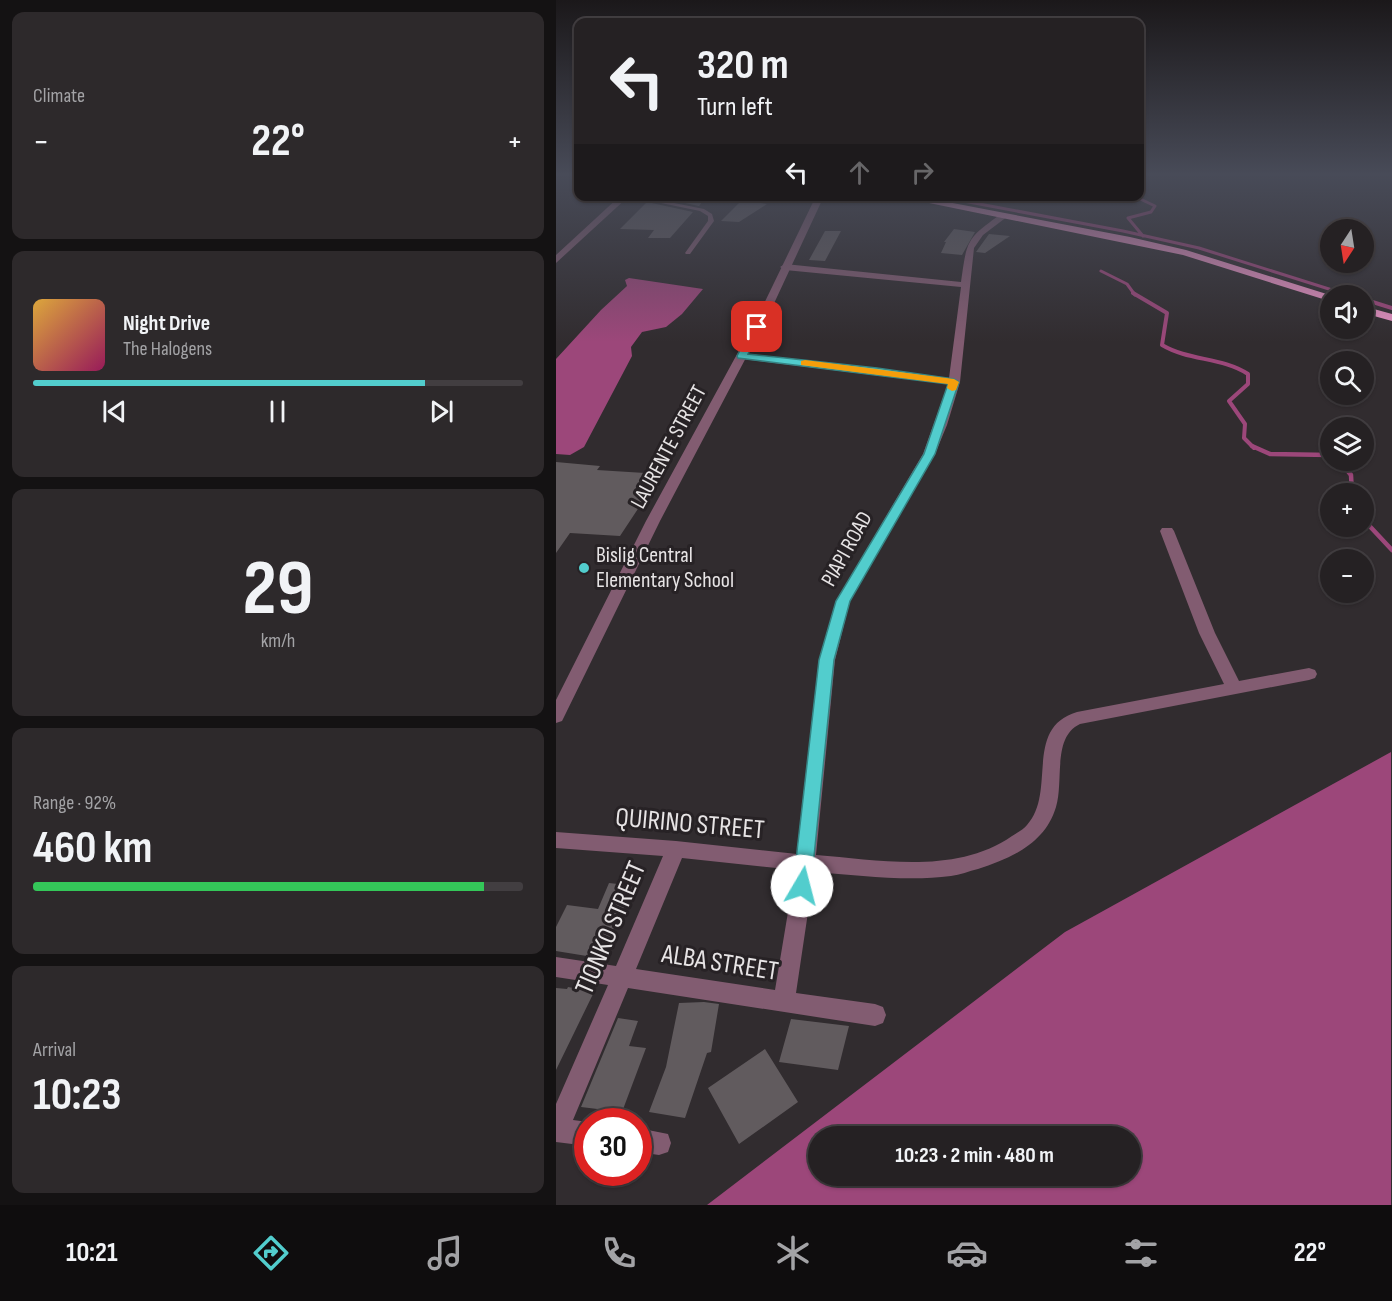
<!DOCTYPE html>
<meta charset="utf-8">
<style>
:root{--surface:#252123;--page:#2d292b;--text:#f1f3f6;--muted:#a3a3a6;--line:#423e41;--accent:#52cdcd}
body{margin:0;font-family:"Sofia Sans Condensed",sans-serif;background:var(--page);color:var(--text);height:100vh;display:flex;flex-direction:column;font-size:22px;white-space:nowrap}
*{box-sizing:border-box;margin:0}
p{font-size:20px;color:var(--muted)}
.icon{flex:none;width:33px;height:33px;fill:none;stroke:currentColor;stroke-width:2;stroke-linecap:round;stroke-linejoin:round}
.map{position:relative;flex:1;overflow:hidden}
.sheet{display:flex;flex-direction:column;gap:12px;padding:12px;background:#141213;width:556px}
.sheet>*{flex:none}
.hud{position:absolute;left:18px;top:18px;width:570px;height:183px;border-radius:12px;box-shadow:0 2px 4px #0004,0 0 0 2px var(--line);background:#252123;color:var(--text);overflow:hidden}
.needle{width:39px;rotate:192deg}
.controls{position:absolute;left:764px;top:219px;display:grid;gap:12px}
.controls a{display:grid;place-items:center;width:54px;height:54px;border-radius:50%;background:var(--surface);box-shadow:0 2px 4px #0004,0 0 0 2px var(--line);font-size:30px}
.speed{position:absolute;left:18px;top:1108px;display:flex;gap:12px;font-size:30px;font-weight:700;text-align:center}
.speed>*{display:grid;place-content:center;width:78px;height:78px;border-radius:50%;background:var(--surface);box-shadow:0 2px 4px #0004,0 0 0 2px var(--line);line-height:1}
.speed .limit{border:9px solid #d22;background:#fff;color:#111}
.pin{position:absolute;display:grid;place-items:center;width:51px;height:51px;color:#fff;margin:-26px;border-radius:12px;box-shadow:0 3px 9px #0006}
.me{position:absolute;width:66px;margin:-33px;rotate:8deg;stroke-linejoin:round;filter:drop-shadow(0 0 4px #0008)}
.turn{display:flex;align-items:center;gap:21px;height:126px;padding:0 24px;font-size:27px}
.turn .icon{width:78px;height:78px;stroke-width:2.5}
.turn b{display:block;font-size:42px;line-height:51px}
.lanes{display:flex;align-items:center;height:57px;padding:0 24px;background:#0003;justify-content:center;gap:30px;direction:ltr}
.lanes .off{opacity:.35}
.big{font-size:45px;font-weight:700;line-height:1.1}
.sheet .widget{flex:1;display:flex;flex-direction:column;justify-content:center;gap:9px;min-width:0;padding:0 21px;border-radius:12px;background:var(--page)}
.sheet .dial{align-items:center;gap:0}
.dial b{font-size:78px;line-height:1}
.song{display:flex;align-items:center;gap:18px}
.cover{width:72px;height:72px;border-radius:9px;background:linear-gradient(135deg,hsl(40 70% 55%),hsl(330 70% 35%))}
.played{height:6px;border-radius:3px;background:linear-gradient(90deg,var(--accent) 80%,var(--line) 80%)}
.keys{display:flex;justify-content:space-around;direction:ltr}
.heat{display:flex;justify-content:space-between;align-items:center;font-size:33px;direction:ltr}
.charge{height:9px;border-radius:4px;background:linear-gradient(90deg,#34c759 92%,var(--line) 0)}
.trip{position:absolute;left:252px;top:1126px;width:333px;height:60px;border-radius:30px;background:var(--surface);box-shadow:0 2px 4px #0004,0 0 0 2px var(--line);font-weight:700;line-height:60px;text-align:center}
.dock{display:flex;height:96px;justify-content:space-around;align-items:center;background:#0f0d0e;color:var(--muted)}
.dock .icon{width:42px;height:42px}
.dock .selected{color:var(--accent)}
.dock b{font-size:27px;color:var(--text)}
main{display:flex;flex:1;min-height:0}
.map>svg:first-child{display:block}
</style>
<main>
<section class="sheet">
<div class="widget"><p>Climate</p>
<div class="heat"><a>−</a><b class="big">22°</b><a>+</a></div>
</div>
<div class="widget">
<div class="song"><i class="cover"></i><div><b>Night Drive</b><p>The Halogens</p></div></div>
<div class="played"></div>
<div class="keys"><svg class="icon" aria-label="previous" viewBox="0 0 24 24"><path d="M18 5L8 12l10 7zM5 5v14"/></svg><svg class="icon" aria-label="pause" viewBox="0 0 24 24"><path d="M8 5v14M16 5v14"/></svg><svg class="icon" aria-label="next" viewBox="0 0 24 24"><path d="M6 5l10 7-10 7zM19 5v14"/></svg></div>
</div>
<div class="widget dial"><b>29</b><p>km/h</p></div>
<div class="widget"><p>Range · 92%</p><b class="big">460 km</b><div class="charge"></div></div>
<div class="widget"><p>Arrival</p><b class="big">10:23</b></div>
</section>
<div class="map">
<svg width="836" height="1205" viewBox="0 0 836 1205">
<rect width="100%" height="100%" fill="#312c2f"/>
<path fill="#9c477a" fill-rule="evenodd" d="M73,278L147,289L126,314L110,327L86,332L75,347L76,356L28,447L14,455L0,454V359L45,310L71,286L69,280Z
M835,752V1205H151L509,932ZM262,1137H574V1176H262Z"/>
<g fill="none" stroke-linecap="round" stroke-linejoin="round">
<path stroke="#9c477a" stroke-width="3" d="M381,196L567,231L643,248L792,295
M578,196L599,206L595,212L572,218L587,236
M545,271L571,284L579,295"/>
<path stroke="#9c477a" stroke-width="4" d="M577,293L611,313L606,345C633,361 666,357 692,374V384L673,401L689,424L688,438L698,448
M787,293L796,296
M807,299L836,308"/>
<path stroke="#9c477a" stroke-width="4.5" d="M696,446L714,454L774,455
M783,460L795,475L796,494
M807,519L836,550"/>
</g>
<path fill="#615b5e" d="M97,196H151L143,206Z
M186,200L211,204L183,222L165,221Z
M91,202L137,212L114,238H92L98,230L64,229Z
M398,229L419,232L406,255L385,253L390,242H388Z
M269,231H285L269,261L253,260Z
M433,234L454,236L429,253L420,252Z
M0,462L44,466L41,470L105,474L64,536L14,533L0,553Z
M53,883L79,886L43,958L0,951V927L11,905L42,909Z
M12,987L38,992L0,1070V988L11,989Z
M148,1002L163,1004L155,1052L151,1053L129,1118L93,1112L110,1067L123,1003Z
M62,1018L82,1021L73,1046L90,1048L66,1112L25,1107Z
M235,1019L293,1026L282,1070L223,1062Z
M209,1049L242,1102L183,1144L152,1088Z"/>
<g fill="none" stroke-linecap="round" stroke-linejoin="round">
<path fill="#825c71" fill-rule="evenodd" d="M71,196H83L148,209L156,214L158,221L134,254H130L129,253L152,221V216L144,211Z"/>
<path fill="#825c71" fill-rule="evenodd" d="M445,214L452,216L427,235L418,248L404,382L391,425L379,454L294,601L279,660L260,855C324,860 400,875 456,836C461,833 468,829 471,825C501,792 467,728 521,712L668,684L643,633L604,531L606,528H616L618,531L659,633L683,681L753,668L759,670L761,674L759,678L753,680L524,724C496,737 508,781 500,807C489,844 455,858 422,869C413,871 404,875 395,876C350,882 303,875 258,872L240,993L319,1004L327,1007L330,1015L327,1023L319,1026L72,988L17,1120L32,1122V1146L0,1142V1104L52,985L0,977V957L60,966L107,856L0,848V832L120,841L241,854L263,660L280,601L367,454L392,384L186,359L181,356L186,353L393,378L405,287L229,270L224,267L229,264L405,282C411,240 410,239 445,214ZM126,858L239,870L219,990L80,969Z
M82,1128L112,1134L115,1143L112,1152L103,1155L82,1152Z"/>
<path fill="#825c71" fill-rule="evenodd" d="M64,196H73L0,263V255Z
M260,196H268L214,312L104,521L8,717L6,721L0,723V700L90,521L204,312Z"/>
<path fill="#e590c0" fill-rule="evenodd" d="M339,196H360L574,237L630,250L777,296H774V301L770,300L627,255Z
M807,306L836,314V321L807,313Z"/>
</g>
<linearGradient id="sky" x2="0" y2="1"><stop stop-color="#1b181a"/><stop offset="0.51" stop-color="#484b58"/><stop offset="1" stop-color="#484b58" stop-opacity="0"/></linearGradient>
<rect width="836" height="342" fill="url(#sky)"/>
<path fill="#52cdcd" stroke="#358585" stroke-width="1.5" d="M201,324L206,327L192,354L321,368L398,379L403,382L379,454L294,601L278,660L255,886L253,892L246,894L240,892L237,886L263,660L280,601L368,454L392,384L182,358L181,356L196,327Z"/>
<path fill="#f59e0b" d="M249,360L398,379L403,382L400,390L396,391L391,388L392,384L245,365V361Z"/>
<circle fill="#52cdcd" stroke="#272225" stroke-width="2" cx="28" cy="568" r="6"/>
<g text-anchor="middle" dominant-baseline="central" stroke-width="6" stroke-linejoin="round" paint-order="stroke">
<g font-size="22" fill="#e7e4e5" stroke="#272225">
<text transform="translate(113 447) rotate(-62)">LAURENTE STREET</text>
<text transform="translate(291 549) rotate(-61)">PIAPI ROAD</text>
</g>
<g font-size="22" fill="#e7e4e5" stroke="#272225" text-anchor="start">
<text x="40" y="555">Bislig Central<tspan x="40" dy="25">Elementary School</tspan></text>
</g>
<g font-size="27" fill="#e7e4e5" stroke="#272225">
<text transform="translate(134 824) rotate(5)">QUIRINO STREET</text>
<text transform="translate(55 928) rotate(-67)">TIONKO STREET</text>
<text transform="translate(164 963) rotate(9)">ALBA STREET</text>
</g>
</g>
</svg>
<div class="controls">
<a><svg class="needle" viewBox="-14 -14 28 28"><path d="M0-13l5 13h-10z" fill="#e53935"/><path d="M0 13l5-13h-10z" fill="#a3a3a6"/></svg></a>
<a><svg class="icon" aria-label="sound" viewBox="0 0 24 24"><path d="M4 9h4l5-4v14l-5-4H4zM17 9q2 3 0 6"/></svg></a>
<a><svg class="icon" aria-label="search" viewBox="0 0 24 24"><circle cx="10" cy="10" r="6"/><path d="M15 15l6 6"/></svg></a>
<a><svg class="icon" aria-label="layers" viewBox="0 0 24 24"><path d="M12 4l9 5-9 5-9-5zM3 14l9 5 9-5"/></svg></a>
<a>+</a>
<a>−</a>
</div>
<div class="speed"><div class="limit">30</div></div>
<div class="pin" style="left:201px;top:327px;background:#d93025"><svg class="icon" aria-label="arrive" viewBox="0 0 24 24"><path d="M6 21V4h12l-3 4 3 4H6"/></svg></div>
<svg class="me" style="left:246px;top:886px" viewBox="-20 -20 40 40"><circle r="19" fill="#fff"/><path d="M0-13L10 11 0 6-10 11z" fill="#52cdcd"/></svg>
<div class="trip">10:23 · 2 min · 480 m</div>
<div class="hud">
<div class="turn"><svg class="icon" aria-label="left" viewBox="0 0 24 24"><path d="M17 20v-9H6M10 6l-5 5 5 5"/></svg><div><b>320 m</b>Turn left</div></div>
<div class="lanes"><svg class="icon" aria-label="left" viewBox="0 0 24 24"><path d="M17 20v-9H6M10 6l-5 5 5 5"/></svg><svg class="icon off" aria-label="ahead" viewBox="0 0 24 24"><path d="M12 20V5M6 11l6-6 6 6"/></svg><svg class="icon off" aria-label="right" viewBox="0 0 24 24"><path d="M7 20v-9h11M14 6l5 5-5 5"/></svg></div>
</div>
</div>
</main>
<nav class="dock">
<b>10:21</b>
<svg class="icon selected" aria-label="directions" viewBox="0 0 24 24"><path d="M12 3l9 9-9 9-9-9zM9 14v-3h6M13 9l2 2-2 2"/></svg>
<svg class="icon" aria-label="music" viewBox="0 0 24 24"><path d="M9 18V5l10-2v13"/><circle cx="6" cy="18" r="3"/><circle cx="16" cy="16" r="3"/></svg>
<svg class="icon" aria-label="phone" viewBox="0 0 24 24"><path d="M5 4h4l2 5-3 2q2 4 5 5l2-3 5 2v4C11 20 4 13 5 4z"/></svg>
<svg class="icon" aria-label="climate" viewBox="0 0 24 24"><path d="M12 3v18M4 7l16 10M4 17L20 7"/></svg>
<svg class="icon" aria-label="car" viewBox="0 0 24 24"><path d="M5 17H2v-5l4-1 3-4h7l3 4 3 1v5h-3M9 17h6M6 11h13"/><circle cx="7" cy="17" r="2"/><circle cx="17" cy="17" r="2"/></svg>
<svg class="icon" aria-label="filters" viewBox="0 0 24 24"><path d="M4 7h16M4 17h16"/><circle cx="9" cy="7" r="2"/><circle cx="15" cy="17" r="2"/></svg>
<b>22°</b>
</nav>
